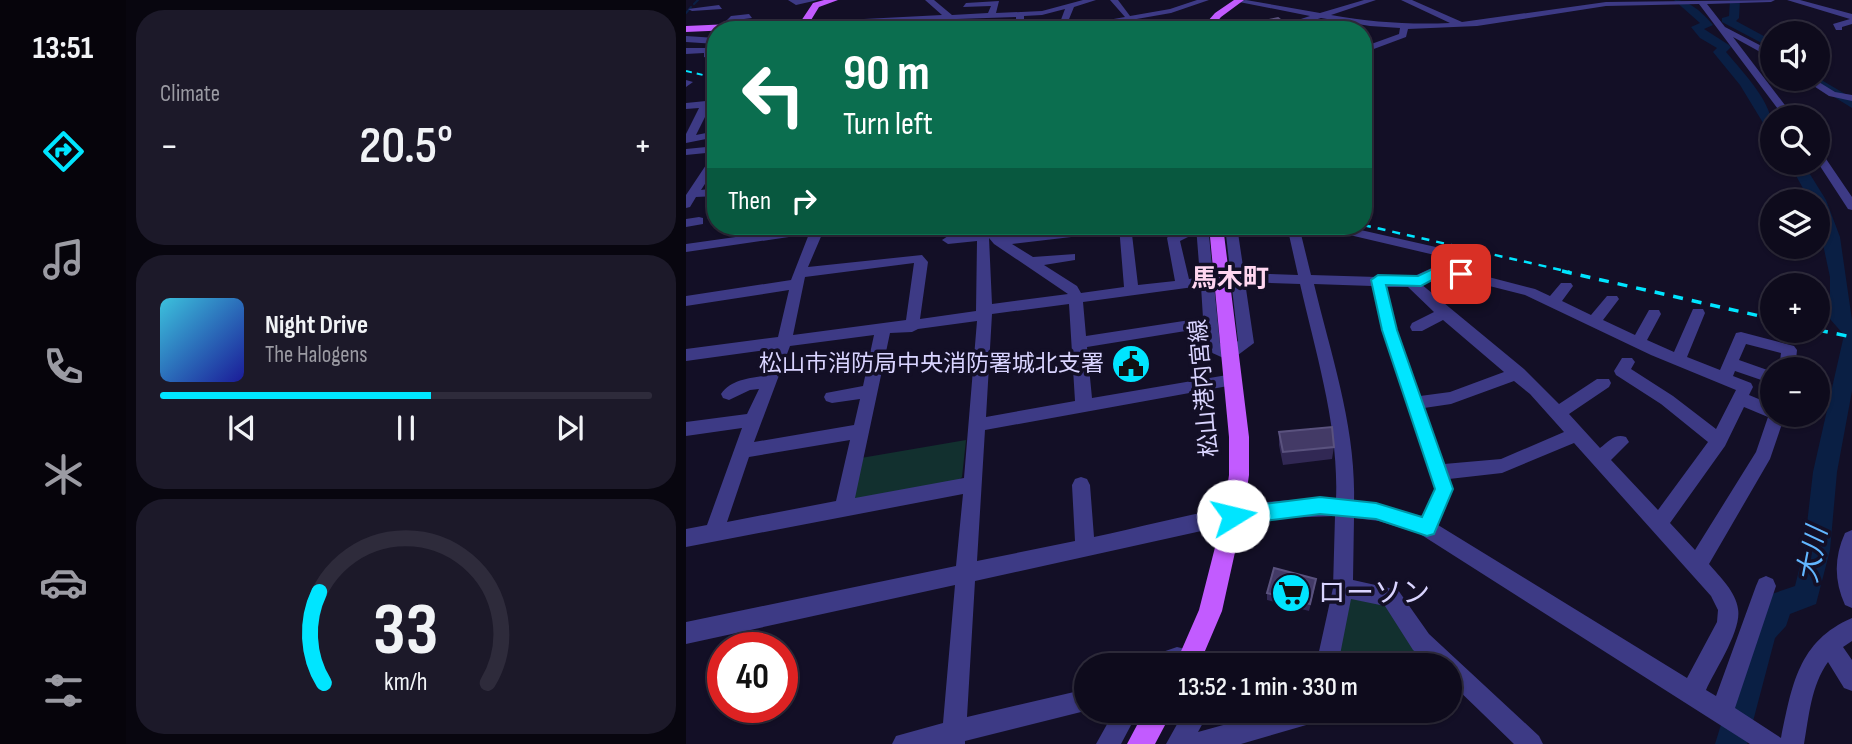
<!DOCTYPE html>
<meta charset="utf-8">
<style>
:root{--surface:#0e0b1c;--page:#1c1929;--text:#f1f3f6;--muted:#9b9ba3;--line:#2e2b3b;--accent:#00e5ff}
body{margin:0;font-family:"Sofia Sans Condensed","Noto Sans JP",sans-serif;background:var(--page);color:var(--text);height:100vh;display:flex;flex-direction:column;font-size:26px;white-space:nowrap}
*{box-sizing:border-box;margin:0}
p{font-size:23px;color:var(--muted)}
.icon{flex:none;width:38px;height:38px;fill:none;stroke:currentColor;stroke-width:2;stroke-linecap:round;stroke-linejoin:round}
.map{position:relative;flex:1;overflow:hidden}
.side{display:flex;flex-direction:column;gap:10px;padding:10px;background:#08060f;width:560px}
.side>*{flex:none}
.guide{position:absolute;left:21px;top:21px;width:665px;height:214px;border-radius:28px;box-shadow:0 2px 5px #0004,0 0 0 2px var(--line);background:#0b6e4f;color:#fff;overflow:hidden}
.controls{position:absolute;left:1074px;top:21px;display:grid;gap:14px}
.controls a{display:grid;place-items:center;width:70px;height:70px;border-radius:50%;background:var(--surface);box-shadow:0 2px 5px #0004,0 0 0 2px var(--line);font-size:35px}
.speed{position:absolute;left:21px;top:632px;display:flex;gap:14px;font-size:35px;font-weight:700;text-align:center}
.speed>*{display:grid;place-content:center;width:91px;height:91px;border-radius:50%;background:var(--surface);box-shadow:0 2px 5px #0004,0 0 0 2px var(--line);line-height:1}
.speed .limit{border:10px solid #d22;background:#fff;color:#111}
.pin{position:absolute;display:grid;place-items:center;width:60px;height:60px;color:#fff;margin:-30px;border-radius:14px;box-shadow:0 4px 10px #0006}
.me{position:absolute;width:77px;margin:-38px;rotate:81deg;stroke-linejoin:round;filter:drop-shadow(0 0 5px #0008)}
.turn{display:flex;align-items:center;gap:24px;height:147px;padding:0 21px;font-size:32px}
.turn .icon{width:91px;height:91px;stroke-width:2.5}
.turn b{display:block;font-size:49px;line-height:60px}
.then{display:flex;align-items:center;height:66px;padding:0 21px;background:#0003;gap:14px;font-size:26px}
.big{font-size:52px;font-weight:600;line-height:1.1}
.side .tile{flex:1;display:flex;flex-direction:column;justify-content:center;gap:10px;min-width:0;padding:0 24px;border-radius:28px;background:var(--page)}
.side .dial{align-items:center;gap:0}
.dial svg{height:182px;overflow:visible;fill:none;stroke:var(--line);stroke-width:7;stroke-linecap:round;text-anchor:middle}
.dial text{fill:var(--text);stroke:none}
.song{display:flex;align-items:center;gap:21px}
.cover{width:84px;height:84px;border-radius:10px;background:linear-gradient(135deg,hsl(190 70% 55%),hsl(240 70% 35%))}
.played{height:7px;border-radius:4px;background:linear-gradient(90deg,var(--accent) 55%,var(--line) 55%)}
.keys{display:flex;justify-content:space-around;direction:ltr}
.heat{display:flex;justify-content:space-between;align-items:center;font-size:38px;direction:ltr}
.trip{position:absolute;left:388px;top:653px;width:388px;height:70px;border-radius:35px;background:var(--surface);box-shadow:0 2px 5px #0004,0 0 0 2px var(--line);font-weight:600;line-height:70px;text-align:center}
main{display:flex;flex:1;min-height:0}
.menu{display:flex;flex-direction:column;width:126px;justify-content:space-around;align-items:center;background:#06040b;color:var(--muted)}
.menu .icon{width:49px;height:49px}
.menu .current{color:var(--accent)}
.menu b{font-size:32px;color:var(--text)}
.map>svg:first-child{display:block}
</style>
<main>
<nav class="menu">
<b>13:51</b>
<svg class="icon current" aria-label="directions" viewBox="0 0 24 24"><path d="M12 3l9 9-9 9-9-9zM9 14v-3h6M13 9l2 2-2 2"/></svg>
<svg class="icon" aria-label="music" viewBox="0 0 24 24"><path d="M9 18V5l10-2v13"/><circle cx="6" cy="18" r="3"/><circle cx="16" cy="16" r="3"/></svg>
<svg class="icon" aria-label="phone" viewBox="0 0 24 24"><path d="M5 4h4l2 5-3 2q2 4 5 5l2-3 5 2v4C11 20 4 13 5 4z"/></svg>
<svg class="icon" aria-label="climate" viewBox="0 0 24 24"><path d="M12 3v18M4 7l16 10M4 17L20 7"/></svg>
<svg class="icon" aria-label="car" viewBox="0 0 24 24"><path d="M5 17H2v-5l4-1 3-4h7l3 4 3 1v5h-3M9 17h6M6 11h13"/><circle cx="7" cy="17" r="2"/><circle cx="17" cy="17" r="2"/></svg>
<svg class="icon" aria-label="filters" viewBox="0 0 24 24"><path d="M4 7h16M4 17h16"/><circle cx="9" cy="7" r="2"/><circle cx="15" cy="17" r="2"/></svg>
</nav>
<section class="side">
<div class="tile"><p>Climate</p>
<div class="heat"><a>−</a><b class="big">20.5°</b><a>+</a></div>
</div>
<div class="tile">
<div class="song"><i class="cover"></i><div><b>Night Drive</b><p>The Halogens</p></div></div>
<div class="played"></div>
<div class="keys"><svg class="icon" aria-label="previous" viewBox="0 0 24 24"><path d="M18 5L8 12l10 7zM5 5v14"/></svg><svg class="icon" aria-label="pause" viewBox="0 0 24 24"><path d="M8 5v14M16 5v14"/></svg><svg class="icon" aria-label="next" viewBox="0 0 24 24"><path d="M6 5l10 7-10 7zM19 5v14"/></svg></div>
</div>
<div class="tile dial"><svg viewBox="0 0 100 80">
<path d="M14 69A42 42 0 1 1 86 69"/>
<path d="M14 69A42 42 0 0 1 12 29" stroke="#00e5ff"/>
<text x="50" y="56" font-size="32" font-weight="700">33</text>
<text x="50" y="72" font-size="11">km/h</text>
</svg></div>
</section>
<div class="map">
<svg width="1166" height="744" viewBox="0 0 1166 744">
<rect width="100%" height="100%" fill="#130f26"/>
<path fill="#12302f" d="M280,440L276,477L271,482L172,501L167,497L175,458Z
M663,595L703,602L743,663L650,665Z"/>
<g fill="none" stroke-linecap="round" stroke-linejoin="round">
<path stroke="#0a1f44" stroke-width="2" d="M8,4L12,0
M0,13L5,7"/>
<path fill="#0a1f44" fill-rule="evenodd" d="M988,0C1003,0 1017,13 1027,25L1018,29L1043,45L1045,47L1040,52C1059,75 1087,102 1087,132L1082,131L1054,85L1027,52L1031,48L1014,38L1005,27L1014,23Z
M1044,0H1054L1053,18L1050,21L1087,41V49L1036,22V18L1043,16Z
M1132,78L1166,98V108L1119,79Z
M1103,163H1117L1140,200L1154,237L1166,320V391L1151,472L1144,550L1130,604L1104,614L1100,626L1089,638L1061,744H1029L1067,621L1076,611L1080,596L1109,586L1118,550L1127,472L1158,335L1144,319V277L1132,221V201H1124Z"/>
<path fill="#3d3a85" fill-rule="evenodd" d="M102,0H132L110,5Z
M239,0H248L266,15L302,13L305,6L277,7L280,3L313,1L310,13L356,11L397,0H410L388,7L381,24L389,30H379L373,25L379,9L356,15L338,16V23L331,30H322L330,22V17L271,19V30H263L262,20L119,26L115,24L119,22L256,15Z
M424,0H432L444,16L484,9L511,0H523L485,13L399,28V24L439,17Z
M560,0L634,13L678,0H690L645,15C685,22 724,25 764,23L715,0H726L776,22L920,2L1089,0L1085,2L1021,4L1039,27L1087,52V59L1047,37L1108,117H1098L1013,4L920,6L791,26L722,29L720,37L677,53V47L713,34L714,28L684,26L635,18L596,30H582L624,16L548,1Z
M1101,0H1114L1166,14V24L1156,27V30H1150L1147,24L1164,19Z
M33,5L36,9L6,11L2,9Z
M63,14L66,18L50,20L41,29L34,27L45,16Z
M0,36L30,38V44L0,42Z
M0,48H28L27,54L30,55V61L18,57V53L0,54Z
M1117,79H1128L1149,92L1166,95V101L1143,96Z
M0,80L7,82L0,87Z
M30,100V106L24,107L10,135L30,131V137L0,143V134L13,108L0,109V103Z
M30,146V152L0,155V149Z
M1132,152L1136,153L1166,197V210L1162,209L1132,163Z
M30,155V167L15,190L30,188V196L10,197L4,207L0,208V195L26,156Z
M13,217L17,218V224L0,227V219Z
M127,226H158L156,229L137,232L122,267L236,255L242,262L234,319L290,311L291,241L262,244L256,240L262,236L292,233L295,226H307L316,237L415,227V233L411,234L326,244L347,257L389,254V260L358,265L391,286L395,293L438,287L433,226H445L452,285L489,281L481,238C485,232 498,231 502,237L494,241L503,279L514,277L510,226H522L534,344L543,348L552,341L539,226H551L558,273L612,275L601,226H613L625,275L724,278L750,266L756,260L753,256L638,229L636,226H657L763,250L770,260L764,267L849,289L864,296L875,283H885L887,286L876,301L905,315L921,296H931L933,299L917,320L949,335L963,310H973L975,314L961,340L988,352L1007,309H1017L1019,313L1001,357L1034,370L1050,333L1055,332L1108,346L1111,350L1109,369H1093L1095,353L1060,344L1053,360L1087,372V384L1049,371L1047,376L1065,383L1067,387L1063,395L1087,405V415H1099L1084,459L1023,564C1034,577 1050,592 1052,609C1056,630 1029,670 1020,690L1030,696L1070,586L1073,579L1080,576L1087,579L1090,586L1049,708L1095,738C1106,686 1112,641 1166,618V641L1157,647L1166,660V691L1158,688L1142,662C1125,686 1123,716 1118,744H1064L734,534L693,521L668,518L667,580L712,590L743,634L853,736L857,744H828L765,683V665H745L727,650L699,606L665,599L652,665H630L647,588L649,516L597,518L547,524L289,581L281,717L401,689V710H403L279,741V744H206L210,736L257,723L269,585L0,644V622L270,566L277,494L0,547V529L21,525L56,428L0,436V422L61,414L73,389L64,390L43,400L37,398L35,394C45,380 63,378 79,376L88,349L0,361V349L92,337L103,290L0,306V296L105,280L123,234L0,252V244ZM303,238L308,244L382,294L306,304ZM228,263L220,320L107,335L119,277ZM756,274L839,295L965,355L1050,390L1030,429L987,396L945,369L949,362L946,358H936L928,371L930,375L975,404L1022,442L972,510L925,460L943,442L940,437C929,433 923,441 914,448L883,414L923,387L925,383L923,379H911L873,404L838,369L735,284ZM559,282L614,284C630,354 653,427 650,500C569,495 487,520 408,537L404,485L401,479L395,477L389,479L386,485L389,541L291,561L299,430L553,384L555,380L553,376L547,374L406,398L401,347L518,328L522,351L544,361L568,343ZM628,284L686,286L696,330L749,489L736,518L693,505L668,501C670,427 645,355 628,284ZM515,286L517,318L400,336L397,302ZM700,287H722L748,312L726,323L724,327L726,331H736L757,320L818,372L764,392L734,396L710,330ZM383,304L389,401L300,417L306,314ZM291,321L278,478L169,498L204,333L226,332L232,329ZM188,335L177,386L140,393L138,397L140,401L146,403L174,399L168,425L68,442L104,346ZM828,381L844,394L878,432L815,459L758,464L738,408L765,404ZM1058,407L1082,417L1070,452L1009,550L984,523L1039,446ZM164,440L150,501L41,522L63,457ZM888,443L1025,596L1032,610L1031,622L1001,678L752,525L767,489L763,479L816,473Z
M1166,530V608L1159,605C1148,581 1148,557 1159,533Z
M491,647L512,652L518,665H459L462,657Z
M429,710H453L435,744H410Z
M499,710H524L512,732L591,710H645L642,718L634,721L555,744H480Z"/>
<path fill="#c25bff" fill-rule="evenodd" d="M138,0H152L133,7L119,30H109L111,27L0,32V26L115,21L127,3Z
M548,0H558L535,17L524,30H514L529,13Z
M523,226H537L563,437V475L557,516L536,611L513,665H489L513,610L537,516L543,475V437Z
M459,710H487L469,744H441Z"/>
<path stroke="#00e5ff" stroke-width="2" stroke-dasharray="6 5" stroke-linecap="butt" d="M0,71L30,78"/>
<path stroke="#00e5ff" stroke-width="2.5" stroke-dasharray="8 7" stroke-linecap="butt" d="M677,225L884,272"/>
<path stroke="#00e5ff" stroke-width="3.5" stroke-dasharray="10 9" stroke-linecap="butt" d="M876,271L1087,319
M1132,330L1166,337"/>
</g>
<path fill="#312854" d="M579,21L608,30H579Z
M593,432L648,447L646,459L597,465L593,445Z
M629,586L623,611L581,600V593Z"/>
<path fill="#433a66" stroke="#5a527e" stroke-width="2" d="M592,18L608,30H591L579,21Z
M646,427L648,447L597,452L593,432Z
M588,568L630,579L624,604L581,593Z"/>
<path fill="#00e5ff" stroke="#0095a6" stroke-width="2" d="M755,265L782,274L775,279L757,274L735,286L700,285L711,330L767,489L748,534L741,536L690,519L634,514L547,525L541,522L538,516L541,510L547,508L634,497L690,503L736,517L749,489L696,330L685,280L692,275L732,276Z"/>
<defs>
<symbol id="civic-disc" viewBox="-11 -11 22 22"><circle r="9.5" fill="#00e5ff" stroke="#130f26"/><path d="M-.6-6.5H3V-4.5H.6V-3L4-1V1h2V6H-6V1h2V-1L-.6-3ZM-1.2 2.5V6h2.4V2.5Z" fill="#111"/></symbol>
<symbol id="supermarket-disc" viewBox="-11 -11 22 22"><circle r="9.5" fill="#00e5ff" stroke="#130f26"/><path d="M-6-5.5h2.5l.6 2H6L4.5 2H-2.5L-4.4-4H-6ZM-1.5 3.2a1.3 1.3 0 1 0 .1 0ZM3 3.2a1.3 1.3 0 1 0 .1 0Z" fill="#111"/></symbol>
</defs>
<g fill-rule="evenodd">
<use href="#civic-disc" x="423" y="342" width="44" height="44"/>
<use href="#supermarket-disc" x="583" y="571" width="44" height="44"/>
</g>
<g text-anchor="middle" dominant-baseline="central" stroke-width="7" stroke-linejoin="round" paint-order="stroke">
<g font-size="23" fill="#d9d4ff" stroke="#130f26" text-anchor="end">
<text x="418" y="364">松山市消防局中央消防署城北支署</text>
</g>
<g font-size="23" fill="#d9d4ff" stroke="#130f26">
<text transform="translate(518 388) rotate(-95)">松山港内宮線</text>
</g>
<g font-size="26" font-weight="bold" fill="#ffd6f0" stroke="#130f26">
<text x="544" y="279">馬木町</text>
</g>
<g font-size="28" font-style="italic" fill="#62b6ff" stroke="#130f26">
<text transform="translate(1127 555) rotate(-79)">大川</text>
</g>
<g font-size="28" fill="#d9d4ff" stroke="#130f26" text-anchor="start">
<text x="632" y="593">ローソン</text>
</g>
</g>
</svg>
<div class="controls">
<a><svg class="icon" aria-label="sound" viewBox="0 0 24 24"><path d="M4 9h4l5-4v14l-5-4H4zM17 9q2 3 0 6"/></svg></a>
<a><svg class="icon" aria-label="search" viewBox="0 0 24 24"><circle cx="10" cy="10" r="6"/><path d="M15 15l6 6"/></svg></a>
<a><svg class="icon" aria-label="layers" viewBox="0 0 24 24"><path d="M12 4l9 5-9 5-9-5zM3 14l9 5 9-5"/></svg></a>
<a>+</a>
<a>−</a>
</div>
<div class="speed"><div class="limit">40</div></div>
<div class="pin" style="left:775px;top:274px;background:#d93025"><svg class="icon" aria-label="arrive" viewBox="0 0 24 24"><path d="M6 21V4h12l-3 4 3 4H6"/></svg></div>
<svg class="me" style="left:547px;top:516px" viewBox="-20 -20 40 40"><circle r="19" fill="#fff"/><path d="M0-13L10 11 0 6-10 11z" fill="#00e5ff"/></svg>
<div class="trip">13:52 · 1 min · 330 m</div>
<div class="guide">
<div class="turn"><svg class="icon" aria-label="left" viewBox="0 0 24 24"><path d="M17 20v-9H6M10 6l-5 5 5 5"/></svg><div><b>90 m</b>Turn left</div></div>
<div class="then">Then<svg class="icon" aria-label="right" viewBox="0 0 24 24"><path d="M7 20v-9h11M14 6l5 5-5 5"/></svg></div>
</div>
</div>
</main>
